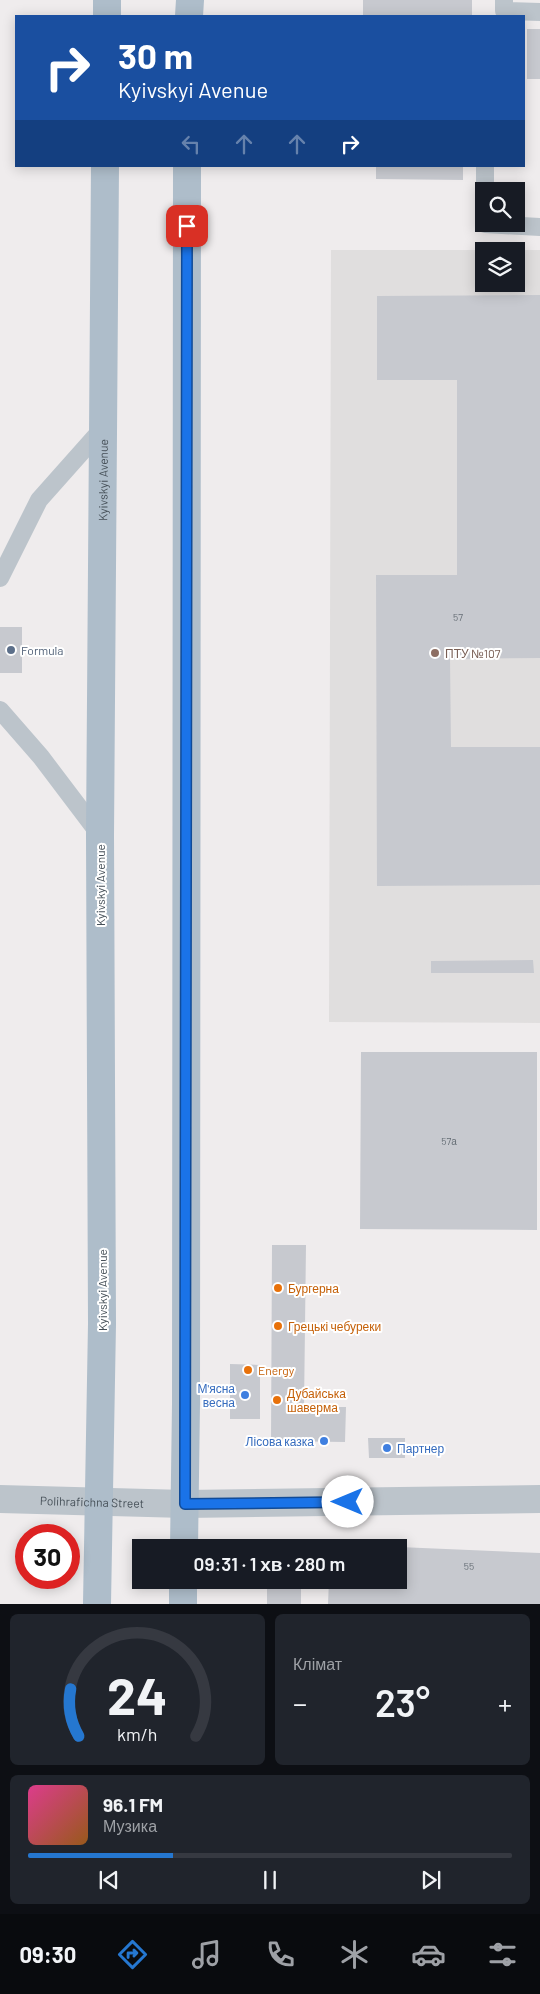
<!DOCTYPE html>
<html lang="uk">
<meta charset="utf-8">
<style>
:root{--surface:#171b24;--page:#20242c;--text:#f1f3f6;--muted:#9ea1a6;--line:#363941;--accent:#2577d0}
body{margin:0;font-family:Barlow,sans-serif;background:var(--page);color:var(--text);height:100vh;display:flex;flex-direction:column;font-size:19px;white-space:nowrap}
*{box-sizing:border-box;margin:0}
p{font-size:16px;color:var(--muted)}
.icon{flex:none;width:28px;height:28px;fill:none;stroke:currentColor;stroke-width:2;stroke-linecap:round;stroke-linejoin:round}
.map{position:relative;height:1604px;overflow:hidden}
.panel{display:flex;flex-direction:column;gap:10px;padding:10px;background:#0d0f14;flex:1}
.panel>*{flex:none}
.top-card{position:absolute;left:15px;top:15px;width:510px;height:152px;border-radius:0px;box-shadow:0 2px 12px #0003;background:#1a4fa0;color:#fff;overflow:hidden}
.controls{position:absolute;left:475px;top:182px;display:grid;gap:10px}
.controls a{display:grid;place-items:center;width:50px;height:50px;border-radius:0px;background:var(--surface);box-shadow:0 2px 12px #0003;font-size:25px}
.speed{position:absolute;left:15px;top:1524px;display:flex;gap:10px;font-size:25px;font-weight:700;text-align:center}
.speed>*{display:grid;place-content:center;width:65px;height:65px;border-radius:50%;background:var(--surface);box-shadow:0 2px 12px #0003;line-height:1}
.speed .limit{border:8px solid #d22;background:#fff;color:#111}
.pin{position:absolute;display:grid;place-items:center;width:42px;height:42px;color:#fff;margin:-21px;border-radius:10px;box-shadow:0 2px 8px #0006}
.me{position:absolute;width:55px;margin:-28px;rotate:270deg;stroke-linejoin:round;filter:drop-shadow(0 0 4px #0008)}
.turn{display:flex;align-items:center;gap:18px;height:105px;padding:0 20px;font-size:22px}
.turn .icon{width:65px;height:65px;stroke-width:2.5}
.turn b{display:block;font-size:35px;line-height:42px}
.lanes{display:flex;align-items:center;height:48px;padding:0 20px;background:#0003;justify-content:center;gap:25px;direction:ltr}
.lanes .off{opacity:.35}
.big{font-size:38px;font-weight:600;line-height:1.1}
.panel .tile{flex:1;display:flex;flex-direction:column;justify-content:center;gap:8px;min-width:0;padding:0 18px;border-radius:8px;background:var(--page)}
.panel .dial{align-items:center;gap:0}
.dial svg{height:130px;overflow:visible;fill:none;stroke:var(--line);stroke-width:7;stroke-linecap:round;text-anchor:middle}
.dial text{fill:var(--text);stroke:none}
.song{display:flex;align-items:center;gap:15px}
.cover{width:60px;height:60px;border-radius:8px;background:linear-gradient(135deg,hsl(330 70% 55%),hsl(30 70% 35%))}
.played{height:5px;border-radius:2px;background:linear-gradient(90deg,var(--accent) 30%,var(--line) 30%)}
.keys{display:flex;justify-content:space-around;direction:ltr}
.heat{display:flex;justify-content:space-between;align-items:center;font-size:28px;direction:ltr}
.panel .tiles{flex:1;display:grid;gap:10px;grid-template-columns:1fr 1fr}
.tile:last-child{grid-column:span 2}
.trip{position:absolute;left:132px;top:1539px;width:275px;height:50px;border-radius:0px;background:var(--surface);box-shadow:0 2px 12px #0003;font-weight:600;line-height:50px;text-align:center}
.menu{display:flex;height:80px;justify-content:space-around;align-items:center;background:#090b0e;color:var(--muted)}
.menu .icon{width:35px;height:35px}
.menu .on{color:var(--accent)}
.menu b{font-size:22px;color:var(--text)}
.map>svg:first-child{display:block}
</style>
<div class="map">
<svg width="540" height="1604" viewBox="0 0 540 1604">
<rect width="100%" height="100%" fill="#efeced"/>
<path fill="#e0dede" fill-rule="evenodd" d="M331,250H540V1023L329,1022ZM484,251H516V284H484Z"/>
<path fill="#c7c9cf" d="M363,0H472V16H363Z
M527,29H540V79H527Z
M376,166H463V180L376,179Z
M540,295V658L450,659L451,747H540V885L377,886L376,575H457V380H377V296Z
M0,627H22V673H0Z
M533,960L534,973H431V961Z
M361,1052H537V1230L360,1229Z
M272,1245H306L304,1407H346L345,1442L271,1441Z
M230,1364L260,1365V1419H230Z
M368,1438H405V1458H369Z
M267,1543H287V1548H267Z
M330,1544L375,1546V1548H330Z
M399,1547L540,1553V1604H328L329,1580H399Z
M267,1580H301V1604H267Z"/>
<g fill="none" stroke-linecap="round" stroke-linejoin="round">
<path stroke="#bcc4cb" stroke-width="18" d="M504,0V11L540,12
M485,191V166
M485,224L540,227
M0,578L39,500L103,428
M0,710L41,757L100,835"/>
<path stroke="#bcc4cb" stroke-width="28" d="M185,1504L540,1499"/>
<path stroke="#bcc4cb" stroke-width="28" id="s1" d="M0,1499L185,1504"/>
<g stroke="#aebdca" stroke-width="28">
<path d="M107,16V0"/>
<path d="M189,16L190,0"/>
<path d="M184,1548L186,1404L187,166"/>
<path id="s2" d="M97,1604L102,1324L100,835L105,166"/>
<path d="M183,1604V1580"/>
</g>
</g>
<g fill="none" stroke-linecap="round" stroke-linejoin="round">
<defs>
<path id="route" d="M187,226L185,1504L348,1502"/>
</defs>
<use href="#route" stroke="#114b97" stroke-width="12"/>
<use href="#route" stroke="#1a73e8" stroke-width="9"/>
</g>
<circle fill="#5c6f8a" stroke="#fff" stroke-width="2" cx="11" cy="650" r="5"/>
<circle fill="#8d6e63" stroke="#fff" stroke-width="2" cx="435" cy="653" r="5"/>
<g fill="#e8710a" stroke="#fff" stroke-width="2">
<circle cx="278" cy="1288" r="5"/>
<circle cx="278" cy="1326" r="5"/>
<circle cx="248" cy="1370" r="5"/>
<circle cx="277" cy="1400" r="5"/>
</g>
<g fill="#3f7fe0" stroke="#fff" stroke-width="2">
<circle cx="245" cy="1395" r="5"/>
<circle cx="324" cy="1441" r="5"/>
<circle cx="387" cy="1448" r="5"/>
</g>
<g text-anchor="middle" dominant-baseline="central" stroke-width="4" stroke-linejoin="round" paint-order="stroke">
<g font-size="10" fill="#666e76">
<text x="458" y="617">57</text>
<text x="449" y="1141">57а</text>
<text x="469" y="1566">55</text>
</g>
<g font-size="12" fill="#465058" stroke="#fff">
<text stroke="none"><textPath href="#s2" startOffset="1124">Kyivskyi Avenue</textPath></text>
<text transform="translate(100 885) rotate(-90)">Kyivskyi Avenue</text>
<text transform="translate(102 1290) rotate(-90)">Kyivskyi Avenue</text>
<text stroke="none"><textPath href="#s1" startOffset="92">Polihrafichna Street</textPath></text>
</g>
<g font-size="12" fill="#4e5e75" stroke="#fff" text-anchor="start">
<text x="21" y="650">Formula</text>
</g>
<g font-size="12" fill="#785e54" stroke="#fff" text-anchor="start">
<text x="445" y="653">ПТУ №107</text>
</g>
<g font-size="12" fill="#c56008" stroke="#fff" text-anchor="start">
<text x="288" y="1288">Бургерна</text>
<text x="288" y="1326">Грецькі чебуреки</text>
<text x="258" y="1370">Energy</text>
<text x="287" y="1393">Дубайська<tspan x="287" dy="14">шаверма</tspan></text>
</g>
<g font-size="12" fill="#366cbe" stroke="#fff" text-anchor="end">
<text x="235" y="1388">М'ясна<tspan x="235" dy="14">весна</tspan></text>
<text x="314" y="1441">Лісова казка</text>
<text x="397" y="1448" text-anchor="start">Партнер</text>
</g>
</g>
</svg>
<div class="controls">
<a><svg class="icon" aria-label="search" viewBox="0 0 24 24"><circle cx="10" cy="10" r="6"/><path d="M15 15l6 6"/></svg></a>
<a><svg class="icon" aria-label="layers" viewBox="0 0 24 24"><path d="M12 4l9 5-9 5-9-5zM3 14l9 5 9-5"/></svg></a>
</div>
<div class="speed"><div class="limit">30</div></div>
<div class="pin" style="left:187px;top:226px;background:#d93025"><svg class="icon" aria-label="arrive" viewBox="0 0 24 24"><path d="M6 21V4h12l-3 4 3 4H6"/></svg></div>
<svg class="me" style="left:348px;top:1502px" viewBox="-20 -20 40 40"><circle r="19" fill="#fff"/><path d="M0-13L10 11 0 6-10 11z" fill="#1a73e8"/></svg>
<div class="trip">09:31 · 1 хв · 280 m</div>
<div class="top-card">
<div class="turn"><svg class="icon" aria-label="right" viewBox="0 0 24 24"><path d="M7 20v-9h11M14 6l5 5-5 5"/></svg><div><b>30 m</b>Kyivskyi Avenue</div></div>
<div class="lanes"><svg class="icon off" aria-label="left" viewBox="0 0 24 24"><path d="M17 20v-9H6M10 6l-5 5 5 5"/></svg><svg class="icon off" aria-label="ahead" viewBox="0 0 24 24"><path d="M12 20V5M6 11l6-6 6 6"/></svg><svg class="icon off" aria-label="ahead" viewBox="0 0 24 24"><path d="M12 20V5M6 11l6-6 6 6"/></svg><svg class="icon" aria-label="right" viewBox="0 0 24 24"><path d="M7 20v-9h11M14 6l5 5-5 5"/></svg></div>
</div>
</div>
<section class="panel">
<div class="tiles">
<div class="tile dial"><svg viewBox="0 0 100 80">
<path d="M14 69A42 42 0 1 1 86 69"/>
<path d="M14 69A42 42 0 0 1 9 40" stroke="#2577d0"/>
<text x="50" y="56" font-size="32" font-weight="700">24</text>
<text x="50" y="72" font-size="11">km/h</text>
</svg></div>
<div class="tile"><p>Клімат</p>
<div class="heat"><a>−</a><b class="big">23°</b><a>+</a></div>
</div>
<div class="tile">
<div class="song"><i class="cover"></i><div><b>96.1 FM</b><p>Музика</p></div></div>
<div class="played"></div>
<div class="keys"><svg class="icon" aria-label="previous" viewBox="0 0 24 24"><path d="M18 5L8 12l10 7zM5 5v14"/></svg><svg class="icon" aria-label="pause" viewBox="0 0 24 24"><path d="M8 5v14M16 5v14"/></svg><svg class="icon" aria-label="next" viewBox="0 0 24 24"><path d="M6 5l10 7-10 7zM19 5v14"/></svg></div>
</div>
</div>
</section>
<nav class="menu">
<b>09:30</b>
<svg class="icon on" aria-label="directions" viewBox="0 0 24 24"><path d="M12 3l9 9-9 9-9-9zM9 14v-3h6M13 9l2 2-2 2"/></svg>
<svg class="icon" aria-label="music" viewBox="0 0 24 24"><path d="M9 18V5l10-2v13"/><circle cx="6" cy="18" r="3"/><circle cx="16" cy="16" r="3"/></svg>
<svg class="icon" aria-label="phone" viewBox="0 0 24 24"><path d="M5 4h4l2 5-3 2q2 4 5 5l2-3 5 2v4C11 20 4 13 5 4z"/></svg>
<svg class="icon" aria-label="climate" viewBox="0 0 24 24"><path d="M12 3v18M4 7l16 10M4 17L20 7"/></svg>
<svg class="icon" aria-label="car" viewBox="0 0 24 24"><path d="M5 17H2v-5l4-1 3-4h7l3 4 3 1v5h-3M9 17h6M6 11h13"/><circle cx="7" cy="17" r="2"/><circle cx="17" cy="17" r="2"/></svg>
<svg class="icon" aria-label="filters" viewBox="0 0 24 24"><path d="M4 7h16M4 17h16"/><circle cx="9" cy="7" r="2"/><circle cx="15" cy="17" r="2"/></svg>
</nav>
